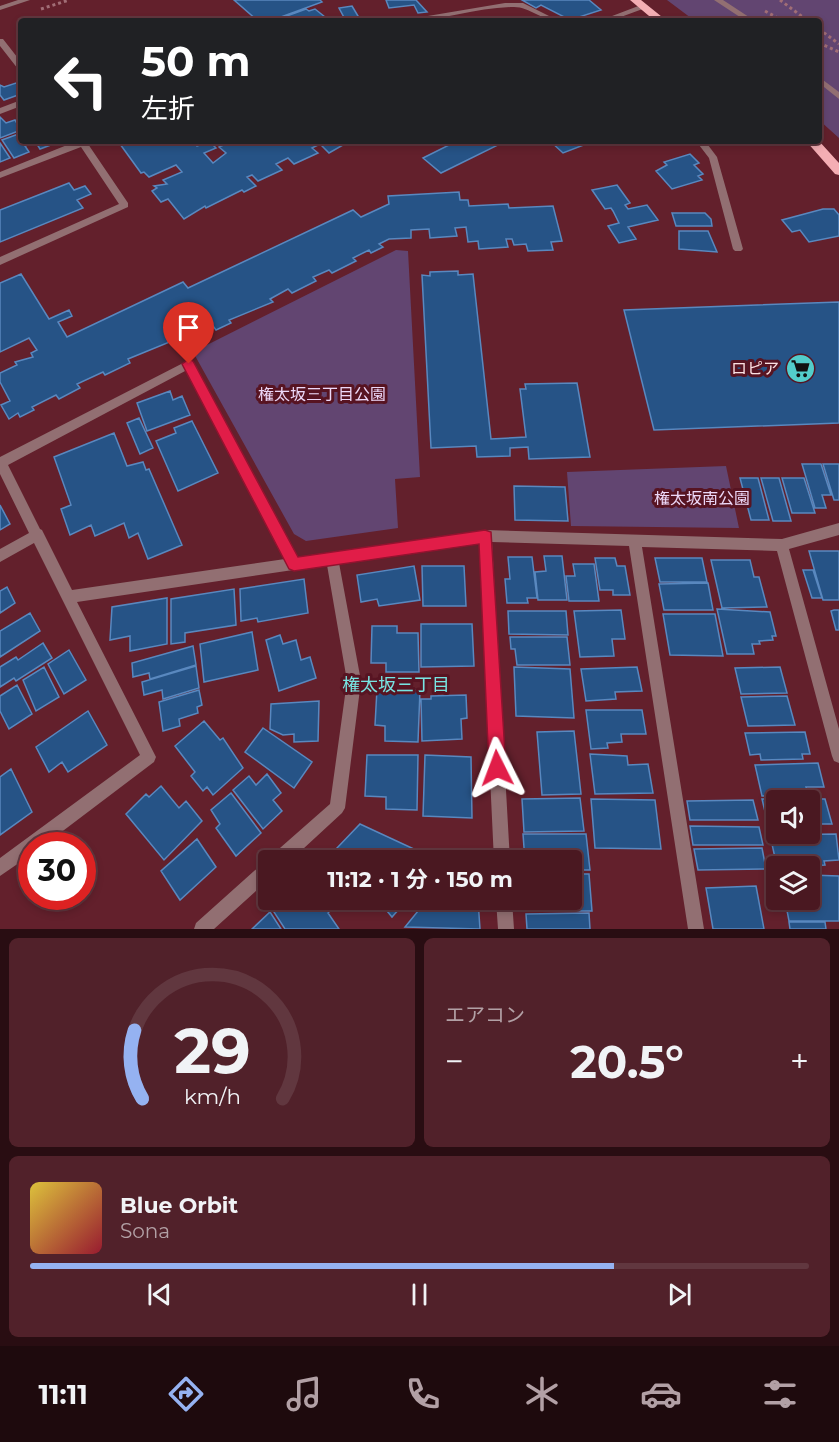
<!DOCTYPE html>
<html lang="ja">
<meta charset="utf-8">
<style>
:root{--surface:#4a1821;--page:#51212a;--text:#f1f3f6;--muted:#b2a0a5;--line:#61373f;--accent:#95b2f1}
body{margin:0;font-family:Montserrat,"Noto Sans JP",sans-serif;background:var(--page);color:var(--text);height:100vh;display:flex;flex-direction:column;font-size:22px;white-space:nowrap}
*{box-sizing:border-box;margin:0}
p{font-size:20px;color:var(--muted)}
.icon{flex:none;width:33px;height:33px;fill:none;stroke:currentColor;stroke-width:2;stroke-linecap:round;stroke-linejoin:round}
.map{position:relative;height:929px;overflow:hidden}
.sheet{display:flex;flex-direction:column;gap:9px;padding:9px;background:#290d12;flex:1}
.sheet>*{flex:none}
.guide{position:absolute;left:18px;top:18px;width:804px;height:126px;border-radius:6px;box-shadow:0 3px 9px #0003,0 0 0 2px var(--line);background:#202124;color:#fff;overflow:hidden}
.buttons{position:absolute;left:766px;top:790px;display:grid;gap:12px}
.buttons a{display:grid;place-items:center;width:54px;height:54px;border-radius:6px;background:var(--surface);box-shadow:0 3px 9px #0003,0 0 0 2px var(--line);font-size:30px}
.speed{position:absolute;left:18px;top:832px;display:flex;gap:12px;font-size:30px;font-weight:700;text-align:center}
.speed>*{display:grid;place-content:center;width:78px;height:78px;border-radius:50%;background:var(--surface);box-shadow:0 3px 9px #0003,0 0 0 2px var(--line);line-height:1}
.speed .limit{border:9px solid #d22;background:#fff;color:#111}
.pin{position:absolute;display:grid;place-items:center;width:51px;height:51px;color:#fff;margin:-62px -26px;border-radius:50% 50% 50% 0;rotate:-45deg;box-shadow:0 0 6px #0007}
.pin .icon{rotate:45deg}
.me{position:absolute;width:66px;margin:-33px;rotate:357deg;stroke-linejoin:round;filter:drop-shadow(0 0 4px #0008)}
.turn{display:flex;align-items:center;gap:21px;height:126px;padding:0 24px;font-size:27px}
.turn .icon{width:78px;height:78px;stroke-width:2.5}
.turn b{display:block;font-size:42px;line-height:51px}
.big{font-size:45px;font-weight:700;line-height:1.1}
.sheet .card{flex:1;display:flex;flex-direction:column;justify-content:center;gap:9px;min-width:0;padding:0 21px;border-radius:9px;background:var(--page)}
.sheet .dial{align-items:center;gap:0}
.dial svg{height:156px;overflow:visible;fill:none;stroke:var(--line);stroke-width:7;stroke-linecap:round;text-anchor:middle}
.dial text{fill:var(--text);stroke:none}
.song{display:flex;align-items:center;gap:18px}
.cover{width:72px;height:72px;border-radius:9px;background:linear-gradient(135deg,hsl(50 70% 55%),hsl(350 70% 35%))}
.played{height:6px;border-radius:3px;background:linear-gradient(90deg,var(--accent) 75%,var(--line) 75%)}
.keys{display:flex;justify-content:space-around;direction:ltr}
.heat{display:flex;justify-content:space-between;align-items:center;font-size:33px;direction:ltr}
.sheet .tiles{flex:1;display:grid;gap:9px;grid-template-columns:1fr 1fr}
.card:last-child{grid-column:span 2}
.trip{position:absolute;left:258px;top:850px;width:324px;height:60px;border-radius:6px;background:var(--surface);box-shadow:0 3px 9px #0003,0 0 0 2px var(--line);font-weight:700;line-height:60px;text-align:center}
.menu{display:flex;height:96px;justify-content:space-around;align-items:center;background:#1e0a0d;color:var(--muted)}
.menu .icon{width:42px;height:42px}
.menu .active{color:var(--accent)}
.menu b{font-size:27px;color:var(--text)}
.map>svg:first-child{display:block}
</style>
<div class="map">
<svg width="839" height="929" viewBox="0 0 839 929">
<rect width="100%" height="100%" fill="#63202c"/>
<path fill="#624571" d="M667,0H839V138L819,120V21H695Z
M396,250L408,251L420,477L395,479L398,528L306,541L294,534L193,352Z
M726,466L739,528L571,526L567,472Z"/>
<path fill="#265386" stroke="#5988bf" stroke-width="1.5" d="M234,0H320L322,2L270,21H258Z
M386,0H416L427,12L418,13L414,5L389,8Z
M522,0H589L601,10L570,20L541,5L536,8Z
M352,6L361,21H346L339,8Z
M306,9L309,11L315,9L330,21H273Z
M16,83L21,89V94L4,100L0,95V85L4,87Z
M0,117L6,123L15,120L21,130L0,138Z
M21,133V141L33,143L25,146L29,152L14,158L2,140Z
M35,141H55L56,143L40,149Z
M128,141H192L197,146L209,141L216,148L204,153L213,163L226,153L219,147L233,141H350L329,153L320,144L312,148L318,153L294,164L288,158L276,164L282,170L258,181L252,175L247,177L256,186L244,192L242,190L206,208L205,206L184,219L168,199L161,202L152,191L157,188L154,186L167,184L163,180L182,172L176,165L149,177L144,172L141,173L120,144Z
M457,141H489L496,146L441,173L423,158Z
M550,141H594L563,153Z
M0,143L10,158L0,162Z
M690,154L699,163L694,165L703,174L698,176L702,180L672,189L656,171L667,165L664,162Z
M69,183L74,190L85,186L91,194L77,200L83,208L0,242V210Z
M617,185L630,203L625,205L628,209L647,205L658,220L628,227L636,239L619,243L608,226L619,223L613,211L611,208L605,209L592,190Z
M459,192L460,200H468L469,206L508,204L509,208L553,206L562,241L551,242L553,250L528,251L526,244L514,245L512,239H506L508,247L479,249L478,241L468,242L466,227L455,228L457,236L430,238L429,229L411,230V238L389,239L379,244L383,247L371,253L369,250L353,258L356,261L332,273L329,270L313,277L316,281L292,293L288,289L270,299L273,302L229,320L231,323L216,330L210,322L196,328L194,326L175,336L177,339L128,359L130,363L105,375L103,372L77,384L80,388L59,399L56,395L32,407L34,410L20,417L18,413L9,419L1,405L10,401L0,382V373L17,365L15,362L33,357L31,353L37,350L29,338L0,352V283L21,274L49,319L69,310L72,316L58,322L67,337L183,282L188,288L353,210L361,217L389,204L388,196Z
M823,209H834L839,215V236L809,242L800,230L792,232L782,220Z
M672,213H705L711,219L712,226H676Z
M679,231H708L717,252L679,249Z
M458,271V275L473,274L491,439L526,437L520,389H526L525,384L577,383L590,457L529,459L528,447L510,448V456L477,457L476,446L431,448L422,275L430,276V272Z
M839,302V423L654,430L624,310Z
M170,391L173,400L182,396L190,415L147,431L137,403Z
M139,418L153,448L140,454L127,423Z
M192,421L218,473L178,491L156,441L176,433L174,428Z
M114,433L127,466L143,462L146,470L149,469L182,545L148,559L138,533L129,538L124,523L95,536L91,525L70,535L61,509L71,505L54,457Z
M802,464H821L831,495H822L826,508H815Z
M823,464H839V500H834Z
M740,478H758L769,520H751Z
M761,478H779L791,521H773Z
M782,478H804L815,513H792Z
M514,486L565,487L568,521L515,520Z
M0,505L10,524L0,530Z
M809,551H839V600H823Z
M544,556H562L567,600H538L535,572L546,571Z
M508,557H532L537,598H527L528,603H507L505,579H510Z
M595,558H615L617,566H625L630,595H613V590H600Z
M655,558H702L707,582H660Z
M711,560H750L754,577H759L767,607L722,608Z
M573,564H594L599,601H569L566,576H575Z
M414,566L420,600L379,606L377,599L361,602L357,575Z
M422,566H464L466,606H423Z
M803,570H813L822,598H812Z
M304,579L308,613L258,622L257,618L241,621L240,589Z
M708,583L713,610H664L659,584Z
M7,587L15,603L0,613V591Z
M234,589L236,625L185,633V642L171,644V599Z
M167,598V644L130,651V636L110,640L112,607Z
M717,609L770,612L776,636H772L773,640L759,641L760,644H752L754,654H727Z
M621,610L625,639H612L614,656L580,657L574,611Z
M834,610H839V630H836L831,611Z
M508,611H566L568,635L509,634Z
M30,613L40,631L0,657V631Z
M663,614H715L723,656L670,655Z
M421,624H472L474,666L421,667Z
M372,626H397V633H418L419,672H386V663H371Z
M252,632L258,670L204,682L200,644Z
M280,635L283,644L296,640L301,660L310,657L316,678L279,691L266,640Z
M510,637H567L570,665H517L515,649H511Z
M43,643L52,658L16,681L14,678L0,687V667L16,657L18,660Z
M193,646L196,665L150,679L149,673L133,677L132,663Z
M69,650L86,680L64,694L48,664Z
M196,666L199,688L163,699L162,690L144,695L142,682Z
M44,667L59,697L36,711L23,680Z
M514,667L570,669L574,718L516,716Z
M637,667L642,691L615,692L616,699L586,701L581,669Z
M780,667L787,693L741,694L735,668Z
M17,685L32,714L9,729L0,711V696Z
M377,689L420,690L418,742L385,741V726L375,725Z
M199,690L202,705L197,707L198,713L179,719L180,726L163,731L159,702Z
M466,695L467,718L461,719L462,739L422,741L421,699H431V696Z
M787,696L795,725L748,726L741,697Z
M319,701L318,741L294,742V734L283,735L270,729L271,704Z
M586,710H642L646,734H621L622,742L607,743L608,748L591,749Z
M88,711L107,745L68,772L62,762L49,772L36,747Z
M204,721L220,740L223,738L243,768L213,795L207,787L203,791L191,776L195,772L175,746Z
M263,728L312,762L294,788L245,752Z
M574,731L581,794L542,795L537,732Z
M805,732L810,754H802L803,759L761,760L760,754L750,755L745,733Z
M590,754L627,756L628,765L648,764L653,793L595,794Z
M367,755H418L417,810L386,809V797L365,796Z
M425,755L471,757L472,818L423,816Z
M818,763L824,787H806L808,793H789V796H762L755,765Z
M11,769L32,812L0,835V777Z
M267,774L281,793L273,800L282,811L263,829L233,790L249,776L256,785Z
M161,786L179,808L186,801L202,821L164,860L126,814L146,794L149,797Z
M231,793L261,833L236,856L216,828L220,824L211,810Z
M580,798L584,831L524,832L522,799Z
M591,799L655,800L661,849L595,848Z
M762,799H825L832,824H815L816,829H810V801H777V833H770Z
M753,800L758,820H690L687,801Z
M360,824L416,850V861H345L336,849Z
M690,826L759,827L763,845H693Z
M523,834H586L590,870H572V861H525Z
M836,834L839,860L824,861L825,865L777,867L770,835Z
M197,839L216,867L180,900L161,871Z
M762,848L766,869L698,870L694,849Z
M572,874H589L592,911H531L530,900H572Z
M810,875L839,876V921H789L785,900H810Z
M756,886L764,929H713L706,888Z
M282,900H340L328,913L339,929H285L272,909Z
M378,900H407L392,917Z
M478,900L480,929L405,927L427,900Z
M270,912L281,929H252Z
M589,913L590,929H527L526,914Z
M789,922H825L826,929H790Z"/>
<g fill="none" stroke-linecap="round" stroke-linejoin="round">
<path stroke="#a16e76" stroke-width="3" stroke-dasharray="3 3" stroke-linecap="butt" d="M780,0L808,21
M41,9L69,0
M765,11L783,21
M819,29L839,44
M819,43L839,52"/>
<path fill="#926f72" fill-rule="evenodd" d="M714,0H723L755,21H746Z
M819,77L839,92V99L819,83Z"/>
<path fill="#926f72" fill-rule="evenodd" d="M18,0H30L0,10V6Z
M505,3H523L559,21C542,21 530,7 514,7C478,7 443,21 406,21L410,19Z
M641,5L648,7L610,21H599Z
M0,39H3L21,62V69H18L0,46Z
M21,100V106L0,114V108Z
M77,141H92L88,144L128,203V207L0,265V257L119,204L81,147L0,178V172Z
M696,141H705L717,157L743,249L741,251H735L733,249L709,158Z
M189,360L193,361L297,558L485,530L782,539L839,523V535L789,549L839,729V763L834,761L832,756L777,551L642,547L704,929H688L629,546L492,542L510,861H494L479,543L339,563L361,681L345,808L342,813L290,861H270L272,855L330,804L347,681L327,565L77,602L156,757L154,762L43,846H32V854L0,876V858L140,755L34,543L0,562V549L29,533L0,474V457ZM187,370L285,559L72,590L42,530L40,529L8,465Z
M268,862V880L214,929H194L196,923L262,864Z
M496,900H512L514,929H498Z"/>
<path fill="#f4aeb4" fill-rule="evenodd" d="M630,0H641L667,21H655Z
M806,141H819L839,163V175L835,174Z"/>
</g>
<path fill="#e11d48" stroke="#92132f" stroke-width="1.5" d="M189,359L193,361L298,557L485,530L491,532L506,768L503,774L497,777L491,774L489,768L479,544L294,571L289,569L182,364Z"/>
<defs>
<symbol id="supermarket-disc" viewBox="-11 -11 22 22"><circle r="9.5" fill="#53cdca" stroke="#571422"/><path d="M-6-5.5h2.5l.6 2H6L4.5 2H-2.5L-4.4-4H-6ZM-1.5 3.2a1.3 1.3 0 1 0 .1 0ZM3 3.2a1.3 1.3 0 1 0 .1 0Z" fill="#111"/></symbol>
</defs>
<g fill-rule="evenodd">
<use href="#supermarket-disc" x="784" y="352" width="33" height="33"/>
</g>
<g text-anchor="middle" dominant-baseline="central" stroke-width="6" stroke-linejoin="round" paint-order="stroke">
<g font-size="16" fill="#fbe0e2" stroke="#571422" text-anchor="end">
<text x="779" y="368">ロピア</text>
</g>
<g font-size="16" fill="#ecd8f8" stroke="#571422">
<text x="322" y="394">権太坂三丁目公園</text>
<text x="702" y="498">権太坂南公園</text>
</g>
<g font-size="18" fill="#78e4e2" stroke="#571422">
<text x="396" y="685">権太坂三丁目</text>
</g>
</g>
</svg>
<div class="buttons">
<a><svg class="icon" aria-label="sound" viewBox="0 0 24 24"><path d="M4 9h4l5-4v14l-5-4H4zM17 9q2 3 0 6"/></svg></a>
<a><svg class="icon" aria-label="layers" viewBox="0 0 24 24"><path d="M12 4l9 5-9 5-9-5zM3 14l9 5 9-5"/></svg></a>
</div>
<div class="speed"><div class="limit">30</div></div>
<div class="pin" style="left:189px;top:364px;background:#d93025"><svg class="icon" aria-label="arrive" viewBox="0 0 24 24"><path d="M6 21V4h12l-3 4 3 4H6"/></svg></div>
<svg class="me" style="left:497px;top:768px" viewBox="-20 -20 40 40"><path d="M0-17L14 15 0 8-14 15z" fill="#e11d48" stroke="#fff" stroke-width="4"/></svg>
<div class="trip">11:12 · 1 分 · 150 m</div>
<div class="guide">
<div class="turn"><svg class="icon" aria-label="left" viewBox="0 0 24 24"><path d="M17 20v-9H6M10 6l-5 5 5 5"/></svg><div><b>50 m</b>左折</div></div>
</div>
</div>
<section class="sheet">
<div class="tiles">
<div class="card dial"><svg viewBox="0 0 100 80">
<path d="M14 69A42 42 0 1 1 86 69"/>
<path d="M14 69A42 42 0 0 1 10 34" stroke="#95b2f1"/>
<text x="50" y="56" font-size="32" font-weight="700">29</text>
<text x="50" y="72" font-size="11">km/h</text>
</svg></div>
<div class="card"><p>エアコン</p>
<div class="heat"><a>−</a><b class="big">20.5°</b><a>+</a></div>
</div>
<div class="card">
<div class="song"><i class="cover"></i><div><b>Blue Orbit</b><p>Sona</p></div></div>
<div class="played"></div>
<div class="keys"><svg class="icon" aria-label="previous" viewBox="0 0 24 24"><path d="M18 5L8 12l10 7zM5 5v14"/></svg><svg class="icon" aria-label="pause" viewBox="0 0 24 24"><path d="M8 5v14M16 5v14"/></svg><svg class="icon" aria-label="next" viewBox="0 0 24 24"><path d="M6 5l10 7-10 7zM19 5v14"/></svg></div>
</div>
</div>
</section>
<nav class="menu">
<b>11:11</b>
<svg class="icon active" aria-label="directions" viewBox="0 0 24 24"><path d="M12 3l9 9-9 9-9-9zM9 14v-3h6M13 9l2 2-2 2"/></svg>
<svg class="icon" aria-label="music" viewBox="0 0 24 24"><path d="M9 18V5l10-2v13"/><circle cx="6" cy="18" r="3"/><circle cx="16" cy="16" r="3"/></svg>
<svg class="icon" aria-label="phone" viewBox="0 0 24 24"><path d="M5 4h4l2 5-3 2q2 4 5 5l2-3 5 2v4C11 20 4 13 5 4z"/></svg>
<svg class="icon" aria-label="climate" viewBox="0 0 24 24"><path d="M12 3v18M4 7l16 10M4 17L20 7"/></svg>
<svg class="icon" aria-label="car" viewBox="0 0 24 24"><path d="M5 17H2v-5l4-1 3-4h7l3 4 3 1v5h-3M9 17h6M6 11h13"/><circle cx="7" cy="17" r="2"/><circle cx="17" cy="17" r="2"/></svg>
<svg class="icon" aria-label="filters" viewBox="0 0 24 24"><path d="M4 7h16M4 17h16"/><circle cx="9" cy="7" r="2"/><circle cx="15" cy="17" r="2"/></svg>
</nav>
